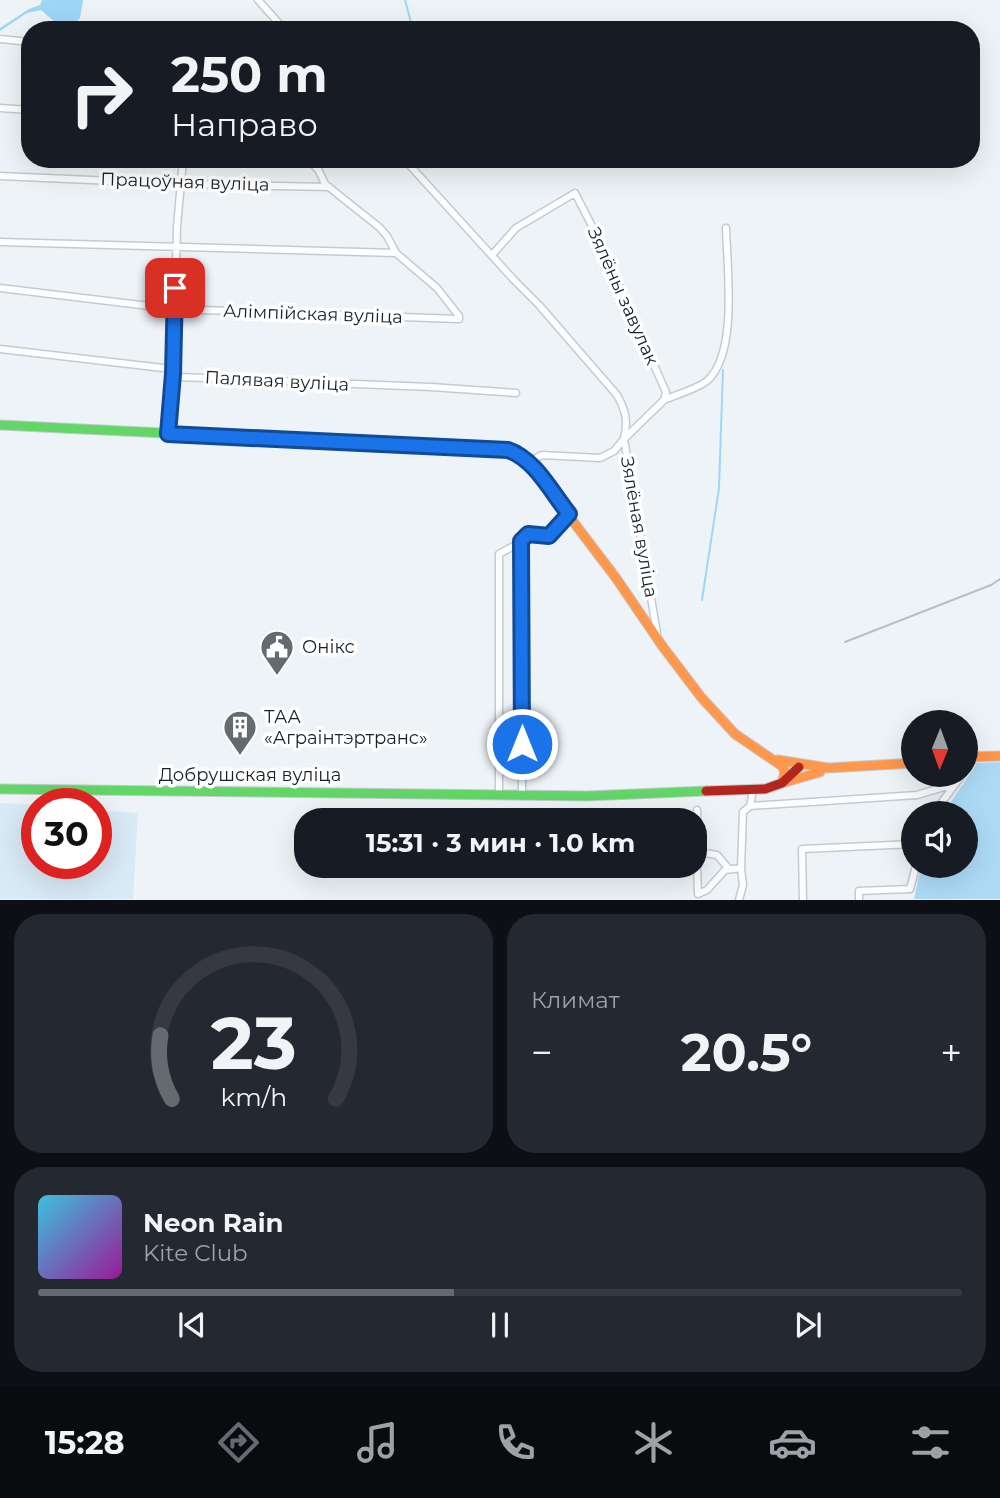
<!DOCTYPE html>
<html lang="ru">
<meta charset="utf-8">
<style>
:root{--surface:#171b24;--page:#242831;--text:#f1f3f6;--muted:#9ea1a6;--line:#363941;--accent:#636a70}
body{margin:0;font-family:Montserrat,sans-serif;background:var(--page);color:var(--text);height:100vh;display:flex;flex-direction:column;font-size:26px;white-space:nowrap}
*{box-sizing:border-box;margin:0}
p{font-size:23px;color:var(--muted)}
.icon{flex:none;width:38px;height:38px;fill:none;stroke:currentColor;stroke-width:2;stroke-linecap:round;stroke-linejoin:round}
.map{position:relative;height:900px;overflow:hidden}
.sheet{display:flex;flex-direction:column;gap:14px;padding:14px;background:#0d0f14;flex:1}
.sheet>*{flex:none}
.banner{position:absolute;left:21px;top:21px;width:959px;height:147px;border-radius:28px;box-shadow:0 7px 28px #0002;background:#171b24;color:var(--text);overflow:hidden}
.needle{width:46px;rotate:181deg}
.fabs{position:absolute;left:901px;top:710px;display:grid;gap:14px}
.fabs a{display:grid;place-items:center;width:77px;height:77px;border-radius:50%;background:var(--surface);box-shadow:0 7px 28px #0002;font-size:35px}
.speed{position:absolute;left:21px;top:788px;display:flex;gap:14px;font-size:35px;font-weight:700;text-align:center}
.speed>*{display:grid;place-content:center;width:91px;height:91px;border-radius:50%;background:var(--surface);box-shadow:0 7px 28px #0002;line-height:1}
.speed .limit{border:10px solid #d22;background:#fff;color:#111}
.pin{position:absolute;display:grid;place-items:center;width:60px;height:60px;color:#fff;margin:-30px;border-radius:14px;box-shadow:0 4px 10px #0006}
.me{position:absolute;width:77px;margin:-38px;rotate:0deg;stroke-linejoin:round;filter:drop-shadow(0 0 5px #0008)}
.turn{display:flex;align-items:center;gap:24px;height:147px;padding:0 35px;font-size:32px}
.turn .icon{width:91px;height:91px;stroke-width:2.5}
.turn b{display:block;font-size:49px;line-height:60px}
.big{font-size:52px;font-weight:700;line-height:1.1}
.sheet .card{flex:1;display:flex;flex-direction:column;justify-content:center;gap:10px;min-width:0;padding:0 24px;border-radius:28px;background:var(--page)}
.sheet .dial{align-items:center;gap:0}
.dial svg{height:182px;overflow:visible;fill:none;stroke:var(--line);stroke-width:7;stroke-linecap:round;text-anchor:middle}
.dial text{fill:var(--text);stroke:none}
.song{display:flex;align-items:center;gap:21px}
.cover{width:84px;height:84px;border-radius:10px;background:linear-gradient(135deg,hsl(190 70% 55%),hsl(300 70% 35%))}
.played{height:7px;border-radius:4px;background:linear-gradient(90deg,var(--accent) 45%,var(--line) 45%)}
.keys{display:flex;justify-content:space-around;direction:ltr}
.heat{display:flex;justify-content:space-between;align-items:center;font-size:38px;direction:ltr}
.sheet .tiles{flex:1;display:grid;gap:14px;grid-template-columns:1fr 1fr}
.card:last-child{grid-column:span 2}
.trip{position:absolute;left:294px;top:808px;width:413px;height:70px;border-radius:28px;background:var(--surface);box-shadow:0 7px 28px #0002;font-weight:700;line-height:70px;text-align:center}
.tabs{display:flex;height:112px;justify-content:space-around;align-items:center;background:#090b0e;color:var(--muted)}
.tabs .icon{width:49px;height:49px}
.tabs .current{color:var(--accent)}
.tabs b{font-size:32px;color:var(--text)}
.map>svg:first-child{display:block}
</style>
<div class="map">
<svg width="1000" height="900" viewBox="0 0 1000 900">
<rect width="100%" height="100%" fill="#eef3f7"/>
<path fill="#d8eaf6" d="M0,803L37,805V863H96V810L138,813L133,899H0Z"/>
<path fill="#addbf6" d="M1000,762V899H914L921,866H966V814H943L977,763Z"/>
<path fill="#9ed6f8" d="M42,0H83L80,18L73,25L56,23L41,10L27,13L0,31V28L29,9L40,5Z"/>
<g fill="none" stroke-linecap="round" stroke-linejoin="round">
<path stroke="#9ed6f8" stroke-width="2" d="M405,0L413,30
M589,30L597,28L603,30
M702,600L719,488L723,370"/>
<defs>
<path id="street" d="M258,0L285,30
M0,39L30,42
M0,108L30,110
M404,159L514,280L539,305L617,395C626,411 628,421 624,439L657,633
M0,176L182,184L329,187
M0,242L396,253
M492,255L516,228L575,193L595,232L666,392L664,400L624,439L614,451L600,458L542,455L528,462
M0,288L174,309L459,319V316L437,288L396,253L387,236L379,227L325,184L319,171L309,159
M0,349L163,368L171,370L173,374L179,377L431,387L516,393
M664,400C675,395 700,388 708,380C738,352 727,267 726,228
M168,433L173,374L177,227L183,159
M966,770L975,757
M499,794V554L521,542
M522,795L521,542L528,534L549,536L569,515
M750,806L917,795L954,784
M697,810L699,852L717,855L729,869
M933,814L962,775
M697,867L698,894L707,890L725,870L741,868
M739,900L743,885L741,868L743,812L750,806L753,790
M803,900L802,849L914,844
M859,900V891L910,889L916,866"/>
<path id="fast" d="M0,425L508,450C529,458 540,477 553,495
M0,789L587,796L706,791"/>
<path id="slow" d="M553,495L616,578L663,647L701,697L735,734L782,766L785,772L782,783
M966,757L1000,756
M778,760L828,768L914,763
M782,783L820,772"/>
<path id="jam" d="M706,791L765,789L782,783L799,767"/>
</defs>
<use href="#street" stroke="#c4cbd0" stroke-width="9"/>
<use href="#fast" stroke="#c4cbd0" stroke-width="11"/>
<use href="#slow" stroke="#c4cbd0" stroke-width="11"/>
<use href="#jam" stroke="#c4cbd0" stroke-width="11"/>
<use href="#street" stroke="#fcfdfe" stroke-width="6"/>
<use href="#fast" stroke="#63d668" stroke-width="9"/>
<use href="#slow" stroke="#ff974d" stroke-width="9"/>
<use href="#jam" stroke="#b3261e" stroke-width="9"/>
<path stroke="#bcbdbf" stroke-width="2" d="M845,642L991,585L1000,579"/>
</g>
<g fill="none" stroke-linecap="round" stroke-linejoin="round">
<defs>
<path id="route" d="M175,288L173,374L168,434L508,450C535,459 552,493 569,514L549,536L528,534L521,541L522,744"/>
</defs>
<use href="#route" stroke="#114b97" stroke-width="18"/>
<use href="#route" stroke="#1a73e8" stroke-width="12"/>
</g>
<defs>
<symbol id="civic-pin" viewBox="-11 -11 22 30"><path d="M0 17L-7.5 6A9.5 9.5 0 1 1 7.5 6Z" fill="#636a70" stroke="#fff"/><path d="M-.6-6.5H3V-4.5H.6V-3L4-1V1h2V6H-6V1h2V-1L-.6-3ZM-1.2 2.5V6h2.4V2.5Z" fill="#fff"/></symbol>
<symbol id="building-pin" viewBox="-11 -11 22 30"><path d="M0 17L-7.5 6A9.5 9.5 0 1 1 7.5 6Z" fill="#636a70" stroke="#fff"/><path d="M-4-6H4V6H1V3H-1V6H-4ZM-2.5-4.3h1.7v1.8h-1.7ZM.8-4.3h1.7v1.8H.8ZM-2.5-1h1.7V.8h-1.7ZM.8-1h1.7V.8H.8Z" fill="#fff"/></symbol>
</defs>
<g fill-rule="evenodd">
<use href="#civic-pin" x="258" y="628" width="38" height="52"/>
<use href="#building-pin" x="221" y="708" width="38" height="52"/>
</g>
<g text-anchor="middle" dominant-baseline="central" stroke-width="7" stroke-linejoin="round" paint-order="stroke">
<g font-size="18" fill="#182127" stroke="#fff">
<text transform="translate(185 182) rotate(2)">Працоўная вуліца</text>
<text transform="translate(623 296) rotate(66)">Зялёны завулак</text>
<text transform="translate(313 314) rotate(2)">Алімпійская вуліца</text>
<text transform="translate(277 381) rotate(3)">Палявая вуліца</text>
<text transform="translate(639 527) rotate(80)">Зялёная вуліца</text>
<text x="250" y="775">Добрушская вуліца</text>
</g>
<g font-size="18" fill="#182127" stroke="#fff" text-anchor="start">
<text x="302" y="647">Онікс</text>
<text x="264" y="717">ТАА<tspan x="264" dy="21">«Аграінтэртранс»</tspan></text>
</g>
</g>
</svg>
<div class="fabs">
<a><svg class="needle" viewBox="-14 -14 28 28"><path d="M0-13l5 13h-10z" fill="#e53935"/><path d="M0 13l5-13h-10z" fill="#9ea1a6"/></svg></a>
<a><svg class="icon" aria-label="sound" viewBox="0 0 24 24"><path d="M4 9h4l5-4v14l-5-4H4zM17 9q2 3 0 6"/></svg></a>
</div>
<div class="speed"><div class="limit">30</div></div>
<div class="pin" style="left:175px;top:288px;background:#d93025"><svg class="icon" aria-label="arrive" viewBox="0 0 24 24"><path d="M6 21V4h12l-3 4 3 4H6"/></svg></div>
<svg class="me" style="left:522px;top:744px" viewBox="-20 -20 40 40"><circle r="17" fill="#1a73e8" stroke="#fff" stroke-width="3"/><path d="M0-11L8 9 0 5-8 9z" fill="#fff"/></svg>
<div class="trip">15:31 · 3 мин · 1.0 km</div>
<div class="banner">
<div class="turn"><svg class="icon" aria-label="right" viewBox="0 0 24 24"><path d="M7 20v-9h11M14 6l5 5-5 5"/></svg><div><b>250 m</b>Направо</div></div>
</div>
</div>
<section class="sheet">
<div class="tiles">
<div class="card dial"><svg viewBox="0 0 100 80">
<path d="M14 69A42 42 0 1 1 86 69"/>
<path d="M14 69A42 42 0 0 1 9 41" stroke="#636a70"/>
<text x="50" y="56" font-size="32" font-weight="700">23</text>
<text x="50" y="72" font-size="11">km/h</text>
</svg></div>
<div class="card"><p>Климат</p>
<div class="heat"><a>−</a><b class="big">20.5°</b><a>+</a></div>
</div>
<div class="card">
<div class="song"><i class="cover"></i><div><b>Neon Rain</b><p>Kite Club</p></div></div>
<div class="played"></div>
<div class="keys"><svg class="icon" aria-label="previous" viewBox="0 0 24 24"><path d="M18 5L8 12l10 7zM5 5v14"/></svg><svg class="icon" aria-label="pause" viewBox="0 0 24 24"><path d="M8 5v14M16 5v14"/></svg><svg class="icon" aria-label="next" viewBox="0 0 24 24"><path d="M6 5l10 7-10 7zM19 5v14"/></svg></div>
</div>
</div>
</section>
<nav class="tabs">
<b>15:28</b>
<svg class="icon current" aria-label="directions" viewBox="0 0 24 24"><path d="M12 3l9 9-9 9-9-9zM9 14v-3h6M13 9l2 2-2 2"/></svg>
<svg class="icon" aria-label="music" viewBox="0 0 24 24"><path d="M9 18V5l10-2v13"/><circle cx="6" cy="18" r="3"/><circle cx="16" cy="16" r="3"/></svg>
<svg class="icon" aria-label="phone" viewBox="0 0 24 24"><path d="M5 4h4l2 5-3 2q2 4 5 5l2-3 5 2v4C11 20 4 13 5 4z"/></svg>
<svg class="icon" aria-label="climate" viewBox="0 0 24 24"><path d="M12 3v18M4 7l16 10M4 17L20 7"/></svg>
<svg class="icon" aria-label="car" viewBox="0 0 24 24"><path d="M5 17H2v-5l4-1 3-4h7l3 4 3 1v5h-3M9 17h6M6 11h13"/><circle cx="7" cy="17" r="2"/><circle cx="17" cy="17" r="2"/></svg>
<svg class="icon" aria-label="filters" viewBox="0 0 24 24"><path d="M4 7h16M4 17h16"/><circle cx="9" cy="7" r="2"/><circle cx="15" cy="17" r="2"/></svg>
</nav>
